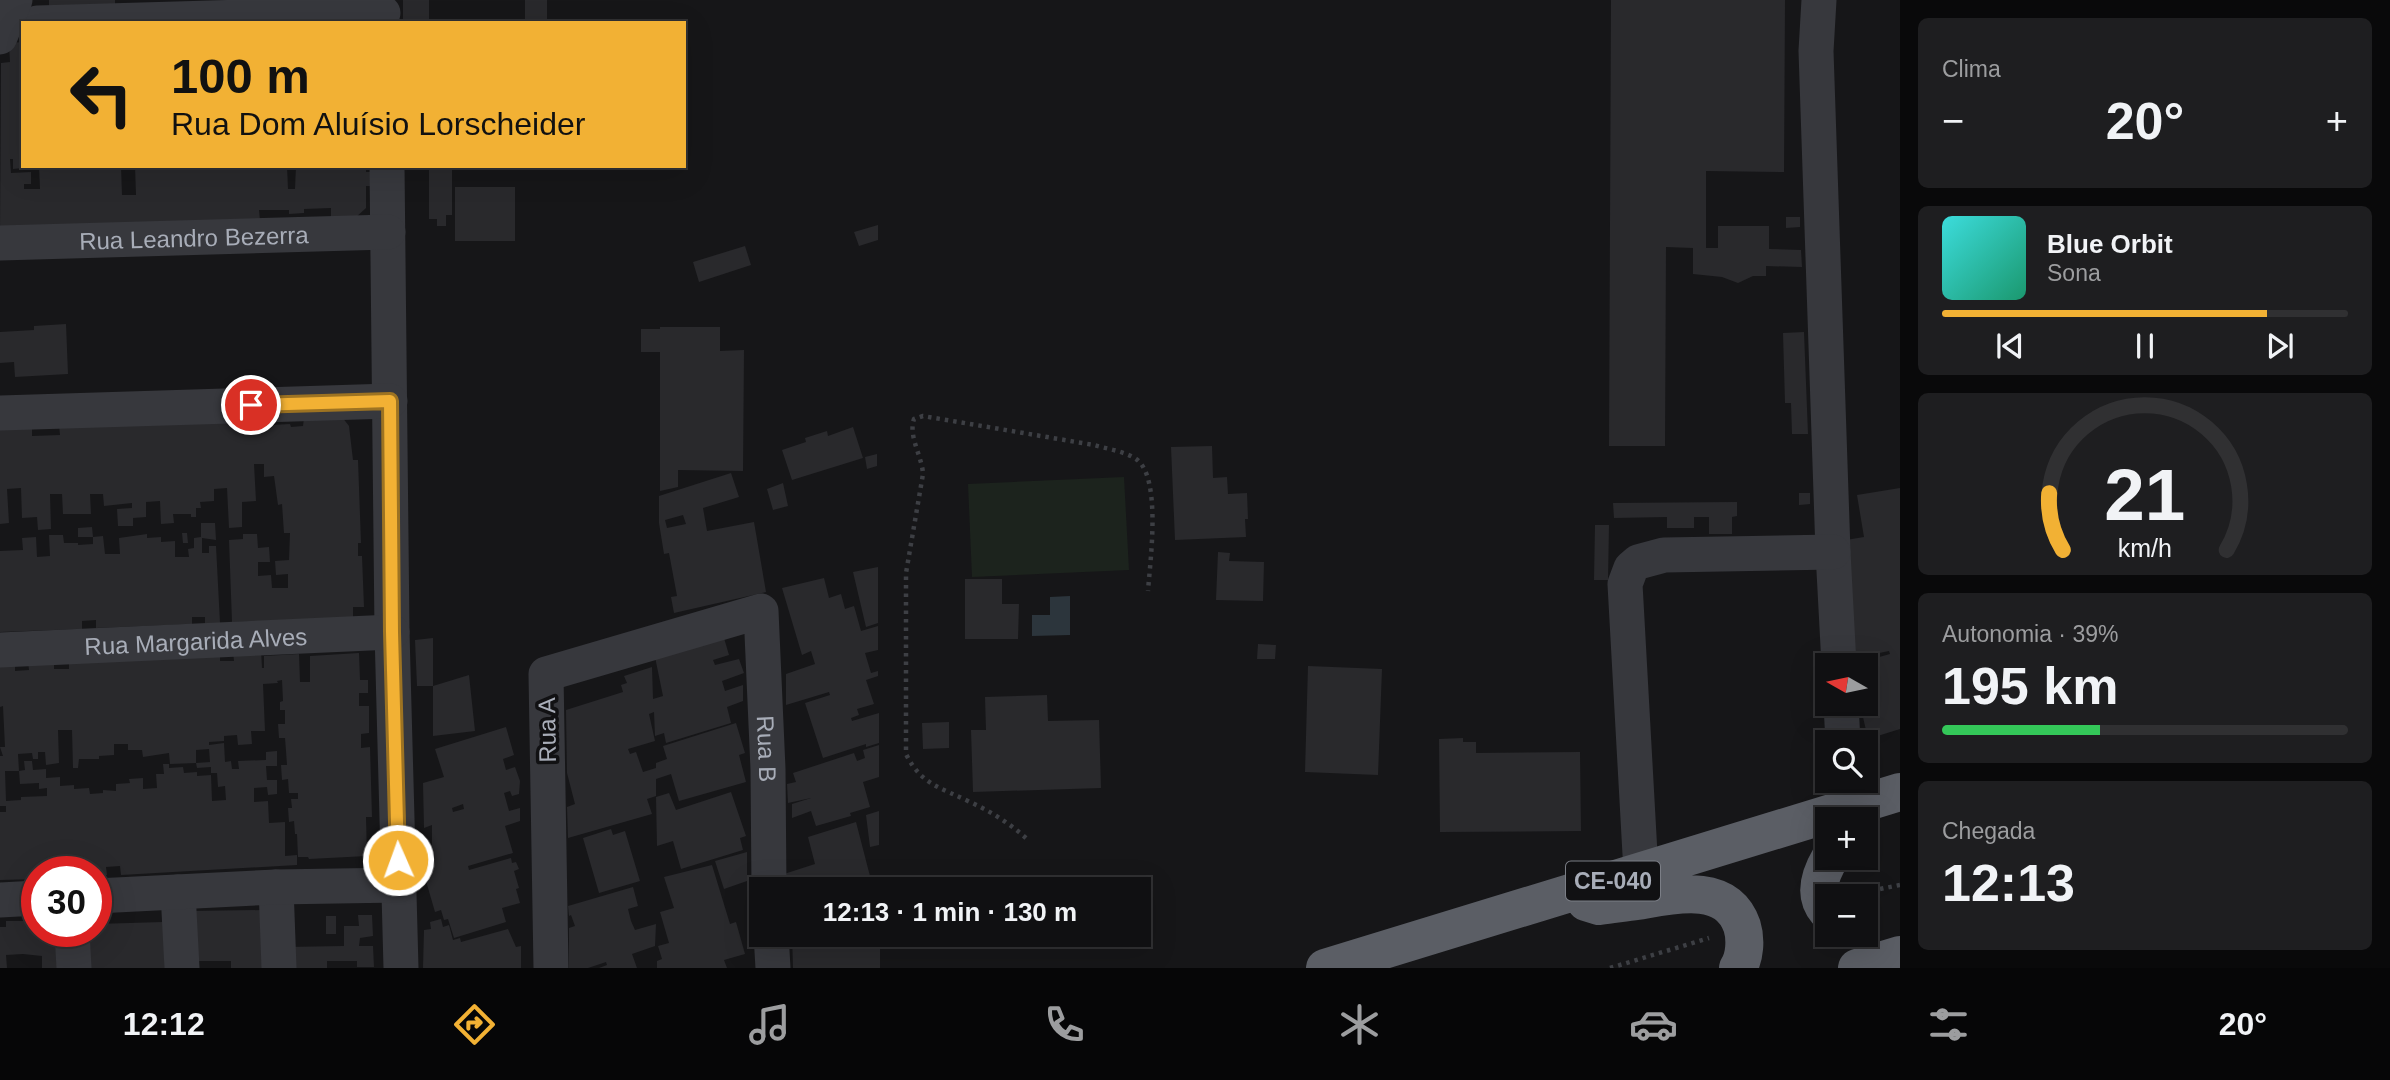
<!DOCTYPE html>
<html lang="pt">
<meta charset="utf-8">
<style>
:root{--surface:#101012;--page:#1e1e20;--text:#f1f3f6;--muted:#9c9d9f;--line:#303032;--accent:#f2b134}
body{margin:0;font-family:Arial,sans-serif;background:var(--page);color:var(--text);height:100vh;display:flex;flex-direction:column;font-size:26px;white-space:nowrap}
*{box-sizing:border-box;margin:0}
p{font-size:23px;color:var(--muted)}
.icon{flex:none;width:38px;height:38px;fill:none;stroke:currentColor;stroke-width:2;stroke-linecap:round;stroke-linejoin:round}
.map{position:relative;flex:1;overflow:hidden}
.panel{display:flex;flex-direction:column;gap:18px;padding:18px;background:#09090a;width:490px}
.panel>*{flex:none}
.hud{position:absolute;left:21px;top:21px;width:665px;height:147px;border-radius:0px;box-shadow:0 7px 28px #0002,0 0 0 2px var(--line);background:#f2b134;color:#111;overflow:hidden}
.needle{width:46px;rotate:279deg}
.fabs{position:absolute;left:1815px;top:653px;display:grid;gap:14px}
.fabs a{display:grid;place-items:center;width:63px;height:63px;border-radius:0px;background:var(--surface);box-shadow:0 7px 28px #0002,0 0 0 2px var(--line);font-size:35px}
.speed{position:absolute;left:21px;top:856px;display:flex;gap:14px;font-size:35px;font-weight:700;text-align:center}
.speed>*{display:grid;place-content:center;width:91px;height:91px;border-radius:50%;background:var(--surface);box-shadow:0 7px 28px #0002,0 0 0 2px var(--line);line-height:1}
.speed .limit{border:10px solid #d22;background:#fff;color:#111}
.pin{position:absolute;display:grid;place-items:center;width:60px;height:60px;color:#fff;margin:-30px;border:4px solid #fff;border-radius:50%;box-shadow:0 2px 7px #0007}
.me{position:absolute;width:77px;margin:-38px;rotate:358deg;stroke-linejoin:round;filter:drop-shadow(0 0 5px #0008)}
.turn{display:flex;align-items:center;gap:24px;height:147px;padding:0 35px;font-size:32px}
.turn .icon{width:91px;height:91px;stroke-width:2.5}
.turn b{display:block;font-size:49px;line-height:60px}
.big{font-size:52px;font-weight:600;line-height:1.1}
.panel .card{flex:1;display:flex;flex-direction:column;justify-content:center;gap:10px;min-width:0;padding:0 24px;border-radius:10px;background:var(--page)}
.panel .dial{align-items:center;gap:0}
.dial svg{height:182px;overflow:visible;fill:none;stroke:var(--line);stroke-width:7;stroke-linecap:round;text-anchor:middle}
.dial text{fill:var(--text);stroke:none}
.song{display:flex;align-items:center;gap:21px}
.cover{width:84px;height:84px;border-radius:10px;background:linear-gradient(135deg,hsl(180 70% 55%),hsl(160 70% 35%))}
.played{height:7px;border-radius:4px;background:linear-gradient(90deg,var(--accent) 80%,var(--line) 80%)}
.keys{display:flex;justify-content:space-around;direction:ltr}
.heat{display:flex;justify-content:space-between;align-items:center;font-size:38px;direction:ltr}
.charge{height:10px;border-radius:5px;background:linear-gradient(90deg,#34c759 39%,var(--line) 0)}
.trip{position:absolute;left:749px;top:877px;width:402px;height:70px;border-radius:0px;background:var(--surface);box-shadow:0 7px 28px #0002,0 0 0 2px var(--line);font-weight:600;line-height:70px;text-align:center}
.dock{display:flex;height:112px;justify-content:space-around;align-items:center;background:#060607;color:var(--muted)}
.dock .icon{width:49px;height:49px}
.dock .selected{color:var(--accent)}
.dock b{font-size:32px;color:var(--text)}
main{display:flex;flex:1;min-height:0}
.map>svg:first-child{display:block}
</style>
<main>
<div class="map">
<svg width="1900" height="968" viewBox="0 0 1900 968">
<rect width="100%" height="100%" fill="#161618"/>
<path fill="#1c231d" d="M1124,477L1129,570L972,577L968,484Z"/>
<path fill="#2c353c" d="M1070,596V635L1032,636V615H1050V597Z"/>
<path fill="#29292c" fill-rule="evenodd" d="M49,0H115V14L49,11Z
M403,0H429V23H403Z
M525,0H547V19H525Z
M1611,0H1785L1784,172L1706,171V248H1718V226H1769V249L1801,250L1802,267L1766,266V276H1753L1738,283L1722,277L1693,274V248L1666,247L1665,446H1609Z
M23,42V168L13,169V159H10L11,173L31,172V184H24V189H40L39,166H121L122,195H136L135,166H287L288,189H295L296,166H366V172H372V186H366V208L354,219L331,218V208L304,209V213L289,214V210H259L260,221L0,230L1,63L10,62L9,43Z
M429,166H452V215H446V226H437V219H429Z
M455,187H515V241H455Z
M1786,217H1800V227L1786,228Z
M878,225V240L859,246L854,232Z
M745,246L751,265L699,282L693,262Z
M66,324L68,374L15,377L14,362L0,363V332L34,330V326Z
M660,327H720V351L744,350L743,471L678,470V487L660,491V352H641V329H660Z
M1804,332L1808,434H1792L1791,403H1785L1783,333Z
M252,417V426L290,424L291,427L303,426L304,418L342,417L349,426L353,460H358L361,543H358V556H362L364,607H353V618L232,622L229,540L243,539V534H257L258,548L269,547L270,562H258V576L271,575L272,588H288V574L276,575L275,561L289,560L290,533H284L282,504L278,505L274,476L264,477V464H254L256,501L242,502V527L229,528L227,488L214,489V501L200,502L201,508H196V517H191V514H173L174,523L161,524L160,501L146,502V517L133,518V526H118L117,509L132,508V503L104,506L103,494H90L91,514H63L62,494H50L51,529L38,530L37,517L22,518L21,488L7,489L9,523L0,524V428L32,427V436L60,435L59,425Z
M853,427L863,458L792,480L782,450L806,442L805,438L827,431L828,436Z
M1212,446L1213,478L1227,477L1228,494L1247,493L1248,519H1245L1246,537L1175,540L1171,447Z
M877,454V466L867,469L865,457Z
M731,473L739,497L703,508L707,531L754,522L766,592L674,613L671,597L677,596L669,553L664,554L659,523V496ZM683,515L686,524L667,528L665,520Z
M783,483L788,506L773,510L767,489Z
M1900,488V729L1868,739L1860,704H1866V665L1854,664L1890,654L1889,651L1855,658L1846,540L1864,537L1857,495Z
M1799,493H1810V504L1799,505Z
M1737,502V516L1732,517V534H1709V517H1694V528H1667V517L1614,518L1613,503Z
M201,523H215L216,540L202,538V553H209V546H216L220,623L205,624V617H192V624L96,628V620L82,621V629L0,632V551L23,550L22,538L36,537L37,557L50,556L49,535H63L64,543H78V545L93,544V537L103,536L105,554H120L119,538L147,534V538L161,537V542L175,541V557H189L188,549L194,548V538L201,537Z
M1595,525H1609L1608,580H1594Z
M92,527L93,537H78V528Z
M182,533H187L188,543H183Z
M1218,552L1230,553L1229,561L1264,562L1263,601L1216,600Z
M878,567V623L866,627L853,572Z
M824,578L829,598L841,594L845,609L854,606L861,631L878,626V650L865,653L871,673L878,671V676L866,680L874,704L857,709L859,715L851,718L852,721L879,713V743L866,747V744L823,758L805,703L830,695L829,692L786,705V674L815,664L811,651L802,655L782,588Z
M965,579H1002V604H1019L1018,639H965Z
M433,638V686H417L415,640Z
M724,638L729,655L713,660L715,665L739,659L744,673L722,681L725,691L743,685V701L727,707L731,723L666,743L664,733L655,736L654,712L649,714L655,741L628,749L630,754L636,752L643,772L656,768V763L667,759L663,746L736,723L745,753L739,755L746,782L679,801L671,774L656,779V796L647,799L652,814L568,838L567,807L575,804L567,773L566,710L623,692L621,685L627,683L624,676L652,667L653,699L663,696L655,657Z
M1258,644L1276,645L1275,659H1257Z
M261,650L262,668H264V656L299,654L300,682H310V656L359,653L360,680H368V693H359V706H369V733L361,734V748L370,747L372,817H366L367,856L309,859L308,857H298L297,834H295L294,821L289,822L288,808H292L291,799H298V793H289L288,779L282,780L281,765H287L286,751L285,738H279L278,724H285V710H280V702L283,701L282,680L277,681L278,683L263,684L265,731H251L252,744L238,745L237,735L224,736V741L209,742V745L224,743L225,762L231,761L232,769H239L238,761L266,760V752L277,751V766H266L267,780H277V794L268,795L267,787L254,788V802L268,801L269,823L285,822V856L297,855V865L121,875L120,866L106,867L107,875L96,876V872H37V879L0,880V812H6V806H0V756H3L0,747H5L3,706L0,707V662H15V671L29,670L28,661L54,660V669H69V660L220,654V661H234L233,651ZM58,730H72L73,768H78L79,759H99V756L114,755V744H128V750H142L143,757L169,753L170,764L196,763V750L209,749L210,762L196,763L197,768L211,767V773H217L218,787L225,786L226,800L212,801L211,775L197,776V772L184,773L183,767L169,768V764H163L164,774H156L157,788L143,789V778L129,779L130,783L116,784V791L103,790V793L90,794L89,788L74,789V785L60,786V777L46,778V769L33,770L32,761H24L25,770L19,771L20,784L39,783V789L47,788V796L21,797V800L6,801L5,771H19L18,754L32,753L33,759H38V752H45L46,765L59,763Z
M1308,666L1382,669L1378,775L1305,772Z
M469,675L475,731L433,736V686Z
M1047,695L1048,721L1099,720L1101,788L973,792L971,730H986L985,697Z
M949,722V748L923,749L922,723Z
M506,727L514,755L503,759L506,770L515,767L520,781L519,794L512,796L510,791L504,793L509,811L520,808V821L505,826L513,853L468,866L469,870L511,858L512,863L516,862L519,869L514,871L519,888L516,889L520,903L502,908L506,922L454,938L448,919L444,920L441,910L435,912L426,881L424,882V850L432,847V825L424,828L423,783L444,777L435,749ZM463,804L464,809L453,812L452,808Z
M1463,738V742H1476V753L1580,752L1581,831L1440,832L1439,739Z
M879,745V777L863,782L870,807L850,813L851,816L816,826L811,811L792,818V804L811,798L788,803L787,784L796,782L793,773L854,753L857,761L865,758L863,750Z
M731,792L746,836L740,838L743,850L681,869L673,841L657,846L656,797L669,793L676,810Z
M879,811V845L870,847L866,815Z
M856,822L871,880L842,889H785L784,874L815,864L808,837Z
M611,829L613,835L625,831L640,881L599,893L583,838Z
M747,852V881L724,889L715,861Z
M712,865L730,924L736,922L745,954L724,960L727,968H657V961L662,959L658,946L669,943L660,912L674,908L664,877Z
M633,887L638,906L628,909L631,921L635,930L656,924L655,946L632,954L637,968H599L607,965L606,962L588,968H569V928L575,926L571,915L569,916L568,906Z
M265,910L271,968H231V961H197L190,911Z
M358,915H372L373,936L360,938L359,946H373L374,967H357V961H327V968H287L286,947L344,946V926H359Z
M326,916H336V934H326Z
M441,919L443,927L449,925L453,940L460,938L461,942L508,929L516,947L521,946V968H423L424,930L431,929L430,922Z
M6,921H37V931H56L64,968H42V956L23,954L6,955L7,968H0V927H6Z
M163,922L165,968H90L89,931H96V924Z
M792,934H863L867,948L880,944V968H793Z
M868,934H880V940L870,943Z"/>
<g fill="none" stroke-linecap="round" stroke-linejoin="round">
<path stroke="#3d3f44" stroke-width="4.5" stroke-dasharray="3.5 5" stroke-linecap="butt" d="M1026,838C1009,823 990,811 970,802C942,788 921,785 906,754V573L923,474C922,456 908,436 914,419L923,416L1094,445C1107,449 1124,451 1136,459C1162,477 1150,562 1148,591
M1855,894L1900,885
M1610,968L1709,938"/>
<g stroke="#37383d" stroke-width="35">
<path d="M1819,0L1816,51L1833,552L1839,665"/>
<path d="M37,23L383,13"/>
<path d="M0,37L15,0"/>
<path d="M387,166L392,632L401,968"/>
<path id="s1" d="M0,243L388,232"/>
<path d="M0,413L390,401"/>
<path id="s2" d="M0,650L392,632"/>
<path d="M1841,704L1843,742"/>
<path d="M1846,780L1847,808"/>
<path d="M1641,872L1625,584L1631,568L1638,562L1664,555L1833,552"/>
<path d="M276,887L279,968"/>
<path d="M178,892L182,968"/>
<path d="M96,896L276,887L399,885"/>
<path d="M0,900L37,898"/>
<path d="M72,931L74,968"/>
<path d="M771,934L773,968"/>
<path id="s3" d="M551,968L546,674L761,611L768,769L769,889"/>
</g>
<path stroke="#5b5e65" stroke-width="38" d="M1586,902L1599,906C1611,904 1624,903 1637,901C1672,895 1726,881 1742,926C1746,939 1745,957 1738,968
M1827,911C1813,894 1820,875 1830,858
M1325,968L1900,792
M1857,968L1900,955"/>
</g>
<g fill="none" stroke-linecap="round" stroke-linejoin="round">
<defs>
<path id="route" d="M251,405L390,401L392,632L398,860"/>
</defs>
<use href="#route" stroke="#9d7322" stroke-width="18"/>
<use href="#route" stroke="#f2b134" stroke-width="12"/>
</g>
<g text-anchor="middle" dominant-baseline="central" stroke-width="7" stroke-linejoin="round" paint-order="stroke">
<rect fill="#111113" stroke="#7b7e86" stroke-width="2" x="1566" y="861.5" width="94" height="39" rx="5"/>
<g font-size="23" font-weight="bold" fill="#a8adb8">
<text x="1613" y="881">CE-040</text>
</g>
<g font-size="24" fill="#a8adb8" stroke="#111113">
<text stroke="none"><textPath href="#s1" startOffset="194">Rua Leandro Bezerra</textPath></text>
<text stroke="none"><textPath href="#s2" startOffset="196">Rua Margarida Alves</textPath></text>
<text transform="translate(547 730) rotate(-91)">Rua A</text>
<text stroke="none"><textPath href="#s3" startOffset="656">Rua B</textPath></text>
</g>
</g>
</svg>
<div class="fabs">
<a><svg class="needle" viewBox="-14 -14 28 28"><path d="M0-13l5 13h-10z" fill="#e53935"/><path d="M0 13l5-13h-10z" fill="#9c9d9f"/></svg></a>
<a><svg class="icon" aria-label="search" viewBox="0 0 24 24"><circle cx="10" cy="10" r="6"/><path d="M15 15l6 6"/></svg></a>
<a>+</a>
<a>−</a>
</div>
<div class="speed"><div class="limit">30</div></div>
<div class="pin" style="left:251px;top:405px;background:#d93025"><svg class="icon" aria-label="arrive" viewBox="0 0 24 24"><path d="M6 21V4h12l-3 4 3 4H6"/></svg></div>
<svg class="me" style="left:398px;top:860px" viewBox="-20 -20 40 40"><circle r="17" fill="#f2b134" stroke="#fff" stroke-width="3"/><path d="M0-11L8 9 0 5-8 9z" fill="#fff"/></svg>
<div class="trip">12:13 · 1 min · 130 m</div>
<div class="hud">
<div class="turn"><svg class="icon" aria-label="left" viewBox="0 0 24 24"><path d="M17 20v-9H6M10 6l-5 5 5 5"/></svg><div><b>100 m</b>Rua Dom Aluísio Lorscheider</div></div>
</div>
</div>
<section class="panel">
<div class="card"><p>Clima</p>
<div class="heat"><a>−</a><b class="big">20°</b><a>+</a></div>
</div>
<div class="card">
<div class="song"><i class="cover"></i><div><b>Blue Orbit</b><p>Sona</p></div></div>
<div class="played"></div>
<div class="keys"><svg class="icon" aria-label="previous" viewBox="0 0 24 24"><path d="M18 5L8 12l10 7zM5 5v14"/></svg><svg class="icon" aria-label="pause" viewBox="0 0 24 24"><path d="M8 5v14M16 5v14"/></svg><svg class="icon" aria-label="next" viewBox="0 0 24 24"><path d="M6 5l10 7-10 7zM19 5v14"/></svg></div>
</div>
<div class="card dial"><svg viewBox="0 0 100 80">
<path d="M14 69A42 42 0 1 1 86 69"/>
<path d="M14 69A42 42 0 0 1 8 44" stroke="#f2b134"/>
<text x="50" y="56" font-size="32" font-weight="700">21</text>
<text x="50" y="72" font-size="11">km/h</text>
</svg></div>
<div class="card"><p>Autonomia · 39%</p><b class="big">195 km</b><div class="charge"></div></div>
<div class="card"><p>Chegada</p><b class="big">12:13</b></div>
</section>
</main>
<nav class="dock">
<b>12:12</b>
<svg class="icon selected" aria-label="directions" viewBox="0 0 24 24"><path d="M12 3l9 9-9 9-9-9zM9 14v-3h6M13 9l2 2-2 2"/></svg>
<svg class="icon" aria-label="music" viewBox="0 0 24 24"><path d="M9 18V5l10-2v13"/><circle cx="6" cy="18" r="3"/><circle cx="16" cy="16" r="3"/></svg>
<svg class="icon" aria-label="phone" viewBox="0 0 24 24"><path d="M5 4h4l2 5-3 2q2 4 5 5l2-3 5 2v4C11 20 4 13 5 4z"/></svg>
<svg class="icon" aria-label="climate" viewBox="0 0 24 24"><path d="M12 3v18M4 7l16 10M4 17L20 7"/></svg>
<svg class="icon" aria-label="car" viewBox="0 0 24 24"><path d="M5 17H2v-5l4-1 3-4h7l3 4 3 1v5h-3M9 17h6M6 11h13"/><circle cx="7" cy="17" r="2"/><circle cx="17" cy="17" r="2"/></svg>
<svg class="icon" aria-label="filters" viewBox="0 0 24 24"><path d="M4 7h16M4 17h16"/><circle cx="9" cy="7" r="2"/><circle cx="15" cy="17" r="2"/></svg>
<b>20°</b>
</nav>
